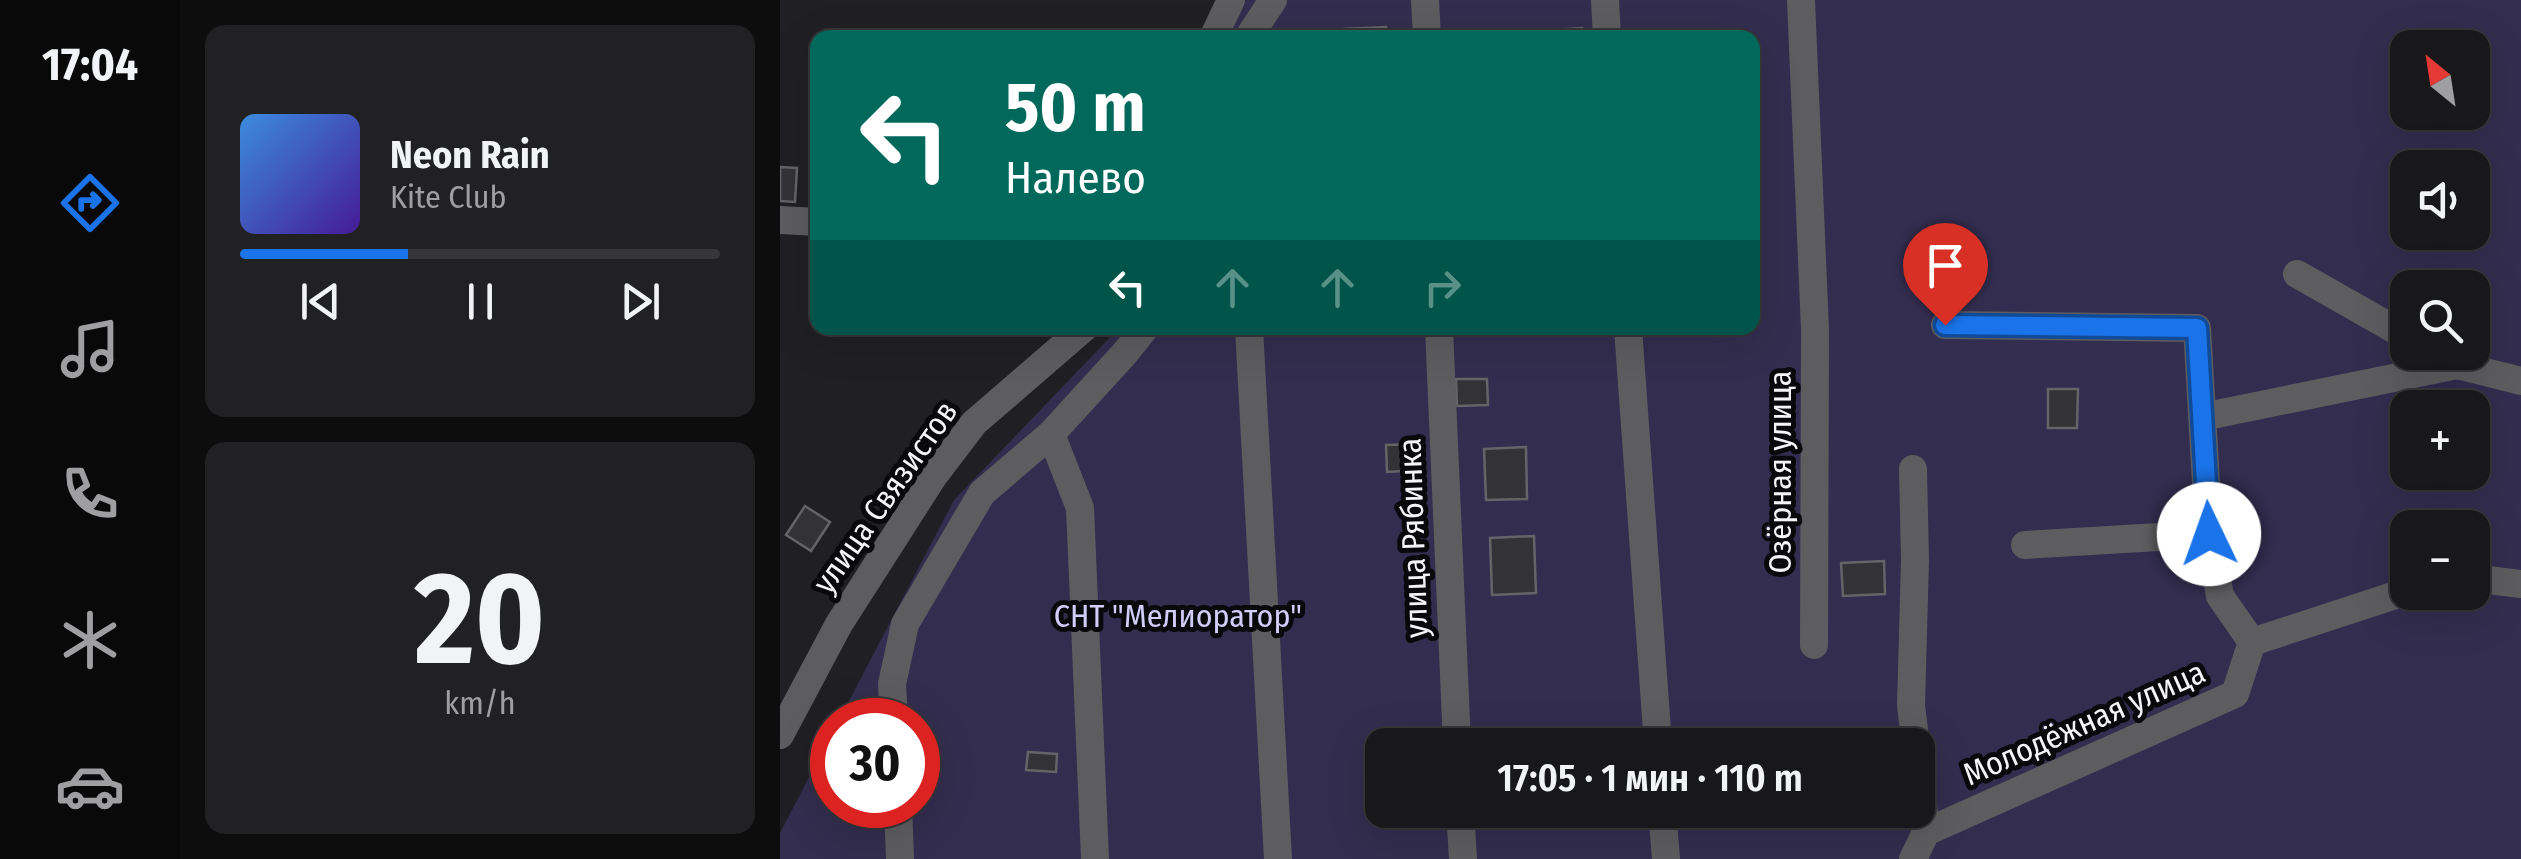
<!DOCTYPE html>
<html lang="ru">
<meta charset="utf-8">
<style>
:root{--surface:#18171a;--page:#212023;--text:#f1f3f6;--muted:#9f9fa2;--line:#363639;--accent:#1a73e8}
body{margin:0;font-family:"Fira Sans Condensed",sans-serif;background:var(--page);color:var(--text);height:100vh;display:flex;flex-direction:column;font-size:38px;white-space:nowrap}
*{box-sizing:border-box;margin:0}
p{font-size:32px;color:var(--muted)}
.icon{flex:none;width:55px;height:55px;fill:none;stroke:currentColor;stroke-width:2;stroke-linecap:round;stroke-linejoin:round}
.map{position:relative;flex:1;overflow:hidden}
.sheet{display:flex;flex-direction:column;gap:25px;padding:25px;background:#0d0d0e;width:600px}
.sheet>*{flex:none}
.banner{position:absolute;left:30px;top:30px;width:950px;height:305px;border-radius:20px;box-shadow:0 10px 40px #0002,0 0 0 2px var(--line);background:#00695c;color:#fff;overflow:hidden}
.needle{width:65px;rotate:330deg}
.buttons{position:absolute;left:1610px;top:30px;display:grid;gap:20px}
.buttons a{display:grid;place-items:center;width:100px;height:100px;border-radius:20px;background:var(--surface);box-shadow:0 10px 40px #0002,0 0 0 2px var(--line);font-size:50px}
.speed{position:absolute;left:30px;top:698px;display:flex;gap:20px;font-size:50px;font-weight:700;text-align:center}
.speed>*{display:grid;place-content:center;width:130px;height:130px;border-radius:50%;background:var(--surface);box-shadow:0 10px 40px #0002,0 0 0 2px var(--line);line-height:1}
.speed .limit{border:15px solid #d22;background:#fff;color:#111}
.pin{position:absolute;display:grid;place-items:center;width:85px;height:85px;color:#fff;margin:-102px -42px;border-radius:50% 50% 50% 0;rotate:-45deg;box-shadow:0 0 10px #0007}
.pin .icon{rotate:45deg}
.me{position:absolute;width:110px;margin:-55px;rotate:357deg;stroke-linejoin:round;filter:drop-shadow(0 0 8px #0008)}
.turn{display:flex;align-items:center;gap:35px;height:210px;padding:0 30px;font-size:45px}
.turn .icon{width:130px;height:130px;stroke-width:2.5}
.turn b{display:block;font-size:70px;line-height:85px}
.lanes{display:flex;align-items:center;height:95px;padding:0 30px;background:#0003;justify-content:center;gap:50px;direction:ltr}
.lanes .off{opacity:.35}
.sheet .widget{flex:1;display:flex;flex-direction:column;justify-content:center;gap:15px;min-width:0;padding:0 35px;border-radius:20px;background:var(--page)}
.sheet .dial{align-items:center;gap:0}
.dial b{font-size:130px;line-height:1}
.song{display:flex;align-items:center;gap:30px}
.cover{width:120px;height:120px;border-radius:15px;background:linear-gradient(135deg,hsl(210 70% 55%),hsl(260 70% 35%))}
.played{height:10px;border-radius:5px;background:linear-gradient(90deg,var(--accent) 35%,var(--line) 35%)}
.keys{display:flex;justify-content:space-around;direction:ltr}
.trip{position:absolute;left:585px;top:728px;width:570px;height:100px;border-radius:20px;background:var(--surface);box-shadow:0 10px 40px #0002,0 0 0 2px var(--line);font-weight:600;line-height:100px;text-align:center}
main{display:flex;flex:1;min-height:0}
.tabs{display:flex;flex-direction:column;width:180px;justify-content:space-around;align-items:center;background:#0a090a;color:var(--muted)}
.tabs .icon{width:70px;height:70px}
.tabs .current{color:var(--accent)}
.tabs b{font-size:45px;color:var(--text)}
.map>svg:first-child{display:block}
</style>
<main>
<nav class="tabs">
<b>17:04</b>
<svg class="icon current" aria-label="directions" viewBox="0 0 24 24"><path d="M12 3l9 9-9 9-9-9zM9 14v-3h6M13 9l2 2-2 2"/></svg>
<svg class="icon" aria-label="music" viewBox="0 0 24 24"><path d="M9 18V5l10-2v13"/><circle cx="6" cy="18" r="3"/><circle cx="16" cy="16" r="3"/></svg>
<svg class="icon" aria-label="phone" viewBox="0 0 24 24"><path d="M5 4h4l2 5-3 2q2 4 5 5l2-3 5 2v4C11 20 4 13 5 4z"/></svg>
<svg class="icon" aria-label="climate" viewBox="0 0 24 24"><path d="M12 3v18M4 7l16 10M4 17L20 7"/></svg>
<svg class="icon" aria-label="car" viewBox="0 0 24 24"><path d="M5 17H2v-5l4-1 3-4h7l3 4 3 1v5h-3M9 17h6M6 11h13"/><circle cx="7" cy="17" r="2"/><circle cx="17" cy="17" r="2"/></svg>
</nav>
<section class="sheet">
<div class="widget">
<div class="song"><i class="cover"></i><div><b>Neon Rain</b><p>Kite Club</p></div></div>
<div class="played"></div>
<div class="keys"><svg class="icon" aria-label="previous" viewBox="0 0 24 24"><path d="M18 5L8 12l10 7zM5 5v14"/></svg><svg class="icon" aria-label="pause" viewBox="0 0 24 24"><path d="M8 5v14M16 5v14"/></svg><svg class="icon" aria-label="next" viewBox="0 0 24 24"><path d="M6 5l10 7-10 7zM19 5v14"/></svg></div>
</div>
<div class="widget dial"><b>20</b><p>km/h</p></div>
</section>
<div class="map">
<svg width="1741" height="859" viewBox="0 0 1741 859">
<rect width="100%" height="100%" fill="#201f23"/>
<path fill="#332d4f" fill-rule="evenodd" d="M466,0H1741V859H0V833L52,733V805H138V720H59L174,500L339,328H972V38L451,37L458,10ZM1628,48H1692V112H1628ZM1628,168H1692V232H1628ZM1628,288H1692V352H1628ZM1628,408H1692V472H1628ZM1628,528H1692V592H1628ZM602,745H1138V810H602Z"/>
<path fill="#333337" stroke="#646368" stroke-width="2.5" d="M606,27V38H564V29Z
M802,28V38H755V31Z
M0,167L17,168L15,202L0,201Z
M676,379H707L708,405L677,406Z
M1268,389H1298L1297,428H1268Z
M641,444L642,470L607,472L606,445Z
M746,447L747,499L706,500L704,449Z
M25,506L50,522L31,551L6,535Z
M754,536L756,593L712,595L710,538Z
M1104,561L1105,594L1063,596L1061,563Z
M248,752L277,754L276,772L246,770Z"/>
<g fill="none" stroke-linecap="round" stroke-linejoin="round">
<path stroke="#5d5d5f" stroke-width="28" d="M645,0L647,38
M825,0L827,38
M1021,0L1035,330L1034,645
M433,38L451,0
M468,38L493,0
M0,220L38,222
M1517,274L1628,337
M1165,325L1417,328L1429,534L1440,596L1472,642
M469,328L498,859
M659,328L677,745
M848,328L878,745
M1661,356L1677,365L1741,381
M1422,417L1677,365
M271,434L300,508L315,859
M1133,469L1135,560L1131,706L1136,745
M1245,545L1429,534
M1692,578L1741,584
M114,720L112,684L125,624L202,493L271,434L345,353L365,328
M0,735L59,624L153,477L194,423L304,328
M118,805L120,859
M680,810L683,859
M882,810L886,859
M1146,832L1455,694L1472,642L1628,591
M1133,859L1146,832L1138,760"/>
</g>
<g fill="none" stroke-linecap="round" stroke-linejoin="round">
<defs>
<path id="route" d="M1165,325L1417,328L1429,534"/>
</defs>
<use href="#route" stroke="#114b97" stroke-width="25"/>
<use href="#route" stroke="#1a73e8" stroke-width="18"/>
</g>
<g text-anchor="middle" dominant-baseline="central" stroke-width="10" stroke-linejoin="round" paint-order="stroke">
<g font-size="32" fill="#f5f4f7" stroke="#09090b">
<text transform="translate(1000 472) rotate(-90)">Озёрная улица</text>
<text transform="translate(105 497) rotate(-55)">улица Связистов</text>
<text transform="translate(633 538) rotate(-92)">улица Рябинка</text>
<text transform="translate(1304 723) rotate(-24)">Молодёжная улица</text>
</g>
<g font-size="32" fill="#d2cdfa" stroke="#09090b">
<text x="398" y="616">СНТ "Мелиоратор"</text>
</g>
</g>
</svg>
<div class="buttons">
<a><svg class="needle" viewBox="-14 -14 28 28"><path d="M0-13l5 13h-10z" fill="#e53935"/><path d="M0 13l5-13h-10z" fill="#9f9fa2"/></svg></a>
<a><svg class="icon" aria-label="sound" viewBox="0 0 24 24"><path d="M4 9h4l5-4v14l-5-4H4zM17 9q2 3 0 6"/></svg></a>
<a><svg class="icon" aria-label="search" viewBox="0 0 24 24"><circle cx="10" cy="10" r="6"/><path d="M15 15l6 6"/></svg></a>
<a>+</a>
<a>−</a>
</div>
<div class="speed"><div class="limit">30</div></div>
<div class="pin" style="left:1165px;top:325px;background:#d93025"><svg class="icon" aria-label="arrive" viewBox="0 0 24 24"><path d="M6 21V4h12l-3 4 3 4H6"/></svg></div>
<svg class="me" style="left:1429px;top:534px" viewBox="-20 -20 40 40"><circle r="19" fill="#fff"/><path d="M0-13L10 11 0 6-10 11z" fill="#1a73e8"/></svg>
<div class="trip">17:05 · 1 мин · 110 m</div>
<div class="banner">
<div class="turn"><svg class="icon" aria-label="left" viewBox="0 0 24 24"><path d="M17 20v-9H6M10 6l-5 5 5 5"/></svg><div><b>50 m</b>Налево</div></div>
<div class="lanes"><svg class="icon" aria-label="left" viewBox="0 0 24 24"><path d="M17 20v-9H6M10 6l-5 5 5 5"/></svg><svg class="icon off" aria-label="ahead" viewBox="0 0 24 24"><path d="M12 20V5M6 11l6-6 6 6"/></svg><svg class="icon off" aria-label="ahead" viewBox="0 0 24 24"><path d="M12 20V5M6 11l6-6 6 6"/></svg><svg class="icon off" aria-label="right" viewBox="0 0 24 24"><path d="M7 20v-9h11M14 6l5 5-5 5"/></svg></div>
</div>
</div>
</main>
